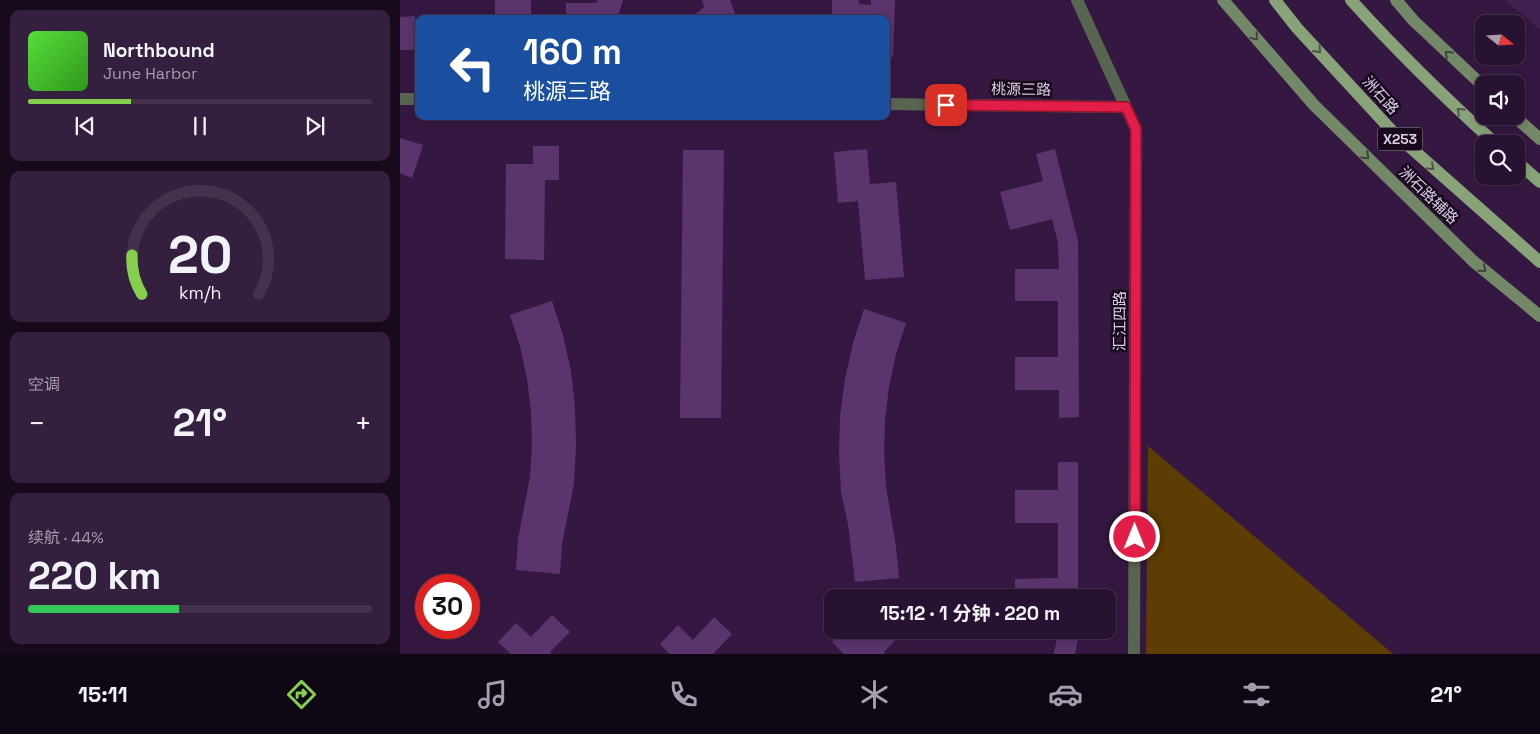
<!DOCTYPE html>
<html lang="zh">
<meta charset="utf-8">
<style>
:root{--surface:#281232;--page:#34203e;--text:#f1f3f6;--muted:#a59eac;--line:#44324d;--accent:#85cf4d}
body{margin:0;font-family:"Space Grotesk","Noto Sans SC",sans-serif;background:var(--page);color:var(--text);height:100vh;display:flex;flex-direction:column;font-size:19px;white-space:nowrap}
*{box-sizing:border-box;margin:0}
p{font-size:16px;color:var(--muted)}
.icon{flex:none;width:28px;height:28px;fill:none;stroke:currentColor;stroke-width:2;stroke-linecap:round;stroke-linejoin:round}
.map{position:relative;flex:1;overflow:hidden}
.details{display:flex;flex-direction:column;gap:10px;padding:10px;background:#160a1c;width:400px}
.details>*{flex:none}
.guide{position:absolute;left:15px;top:15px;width:475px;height:105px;border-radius:10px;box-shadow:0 2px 8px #0003,0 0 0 1px var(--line);background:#1a4fa0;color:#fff;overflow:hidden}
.needle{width:32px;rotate:108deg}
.tools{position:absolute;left:1075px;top:15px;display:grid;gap:10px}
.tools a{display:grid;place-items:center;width:50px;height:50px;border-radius:10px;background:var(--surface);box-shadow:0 2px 8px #0003,0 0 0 1px var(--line);font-size:25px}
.speed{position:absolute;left:15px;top:574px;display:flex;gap:10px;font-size:25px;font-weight:700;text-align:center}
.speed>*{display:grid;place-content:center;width:65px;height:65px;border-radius:50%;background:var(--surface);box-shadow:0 2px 8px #0003,0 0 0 1px var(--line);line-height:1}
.speed .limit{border:8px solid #d22;background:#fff;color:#111}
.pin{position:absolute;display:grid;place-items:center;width:42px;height:42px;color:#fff;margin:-21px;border-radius:10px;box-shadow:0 2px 8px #0006}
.me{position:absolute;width:55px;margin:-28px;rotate:0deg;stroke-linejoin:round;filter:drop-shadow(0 0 4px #0008)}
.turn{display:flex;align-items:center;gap:18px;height:105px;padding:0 25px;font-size:22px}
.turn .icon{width:65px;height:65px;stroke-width:2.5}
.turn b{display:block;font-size:35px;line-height:42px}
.big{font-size:38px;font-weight:700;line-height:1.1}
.details .widget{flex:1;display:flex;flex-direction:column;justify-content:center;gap:8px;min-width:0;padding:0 18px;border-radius:10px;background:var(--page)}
.details .dial{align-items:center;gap:0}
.dial svg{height:130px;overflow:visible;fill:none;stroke:var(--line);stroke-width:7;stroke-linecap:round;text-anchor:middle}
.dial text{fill:var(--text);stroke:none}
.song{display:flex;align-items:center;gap:15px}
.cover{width:60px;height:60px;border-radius:8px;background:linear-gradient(135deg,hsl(110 70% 55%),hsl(110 70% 35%))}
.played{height:5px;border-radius:2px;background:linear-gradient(90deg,var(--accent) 30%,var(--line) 30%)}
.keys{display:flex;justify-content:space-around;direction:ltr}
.heat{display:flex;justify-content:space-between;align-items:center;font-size:28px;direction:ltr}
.charge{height:8px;border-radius:4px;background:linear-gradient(90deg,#34c759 44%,var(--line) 0)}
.trip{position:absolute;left:424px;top:589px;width:292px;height:50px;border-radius:10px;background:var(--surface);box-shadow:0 2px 8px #0003,0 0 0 1px var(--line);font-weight:700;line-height:50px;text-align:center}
.dock{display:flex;height:80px;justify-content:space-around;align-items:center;background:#100714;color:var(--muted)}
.dock .icon{width:35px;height:35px}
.dock .current{color:var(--accent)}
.dock b{font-size:22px;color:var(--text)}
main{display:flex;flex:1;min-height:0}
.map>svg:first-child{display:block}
</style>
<main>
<section class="details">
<div class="widget">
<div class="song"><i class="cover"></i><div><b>Northbound</b><p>June Harbor</p></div></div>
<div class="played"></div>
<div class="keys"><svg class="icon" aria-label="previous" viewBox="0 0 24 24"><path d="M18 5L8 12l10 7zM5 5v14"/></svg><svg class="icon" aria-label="pause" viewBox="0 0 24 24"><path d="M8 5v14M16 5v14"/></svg><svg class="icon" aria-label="next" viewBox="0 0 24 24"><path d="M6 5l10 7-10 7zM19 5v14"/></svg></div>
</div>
<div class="widget dial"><svg viewBox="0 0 100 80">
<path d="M14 69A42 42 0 1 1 86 69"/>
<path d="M14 69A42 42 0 0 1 8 45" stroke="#85cf4d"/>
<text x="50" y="56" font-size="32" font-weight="700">20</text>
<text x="50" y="72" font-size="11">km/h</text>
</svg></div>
<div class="widget"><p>空调</p>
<div class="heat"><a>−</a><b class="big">21°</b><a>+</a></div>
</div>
<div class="widget"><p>续航 · 44%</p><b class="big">220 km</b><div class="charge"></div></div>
</section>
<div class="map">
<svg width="1140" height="654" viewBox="0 0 1140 654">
<rect width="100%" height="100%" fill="#351842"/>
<path fill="#412150" d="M1105,0H1140V30Z"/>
<path fill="#5d3d03" d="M748,446L993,654H746Z"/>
<path fill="#5b346e" d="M95,0H131V17L95,19Z
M197,0H223L217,19H166V3H197Z
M302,0H330L335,14L341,19H290L304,7Z
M432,0H459V4L471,5V0H495L493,57L486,56V19H432Z
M15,16V50H0V17Z
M0,138L23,145L12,178L0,173Z
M133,146H159V180H145L144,260L105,259L106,164H133Z
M467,149L470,184L496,182L504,277L465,280L458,201L438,203L434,152Z
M655,149L678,241L679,417L659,418V390H615V357H658V301H615V269H659L658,243L652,219L610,230L600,192L643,181L636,154Z
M283,150H324L321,418H280Z
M152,301L163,335L171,371L175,408L176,445L174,484L162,544L160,574L116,570L118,539L130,477L132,444L131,411L127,379L120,346L110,315Z
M464,309L506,323L496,354L489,387L485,420L484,453L486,486L496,547L499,578L455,582L448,524L441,492L439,453L440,416L445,379L453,343Z
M658,462H678V598H615V579L658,578V523H615V490H658Z
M152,615L170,632L150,652L151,654H111L98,642L116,623L131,637Z
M314,617L332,634L313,654H270L260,644L278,625L293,640Z
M443,630H457L464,637L471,630H501L503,632L484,652V654H444L432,642Z
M658,630H678V639L675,654H654Z"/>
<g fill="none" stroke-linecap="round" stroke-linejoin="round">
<path stroke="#586550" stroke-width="12" d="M677,0L736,129L734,654
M0,99H19
M486,104L726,107"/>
<path stroke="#738867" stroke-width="12" d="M823,0L914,105L1073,261L1140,316
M996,0L1013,20L1084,87
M1114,116L1140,139"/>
<path stroke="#88a378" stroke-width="12" d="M875,0L897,28L993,132L1140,262
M951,0C997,51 1045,98 1096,144
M1116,161L1140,182"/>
</g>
<defs><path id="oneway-chevron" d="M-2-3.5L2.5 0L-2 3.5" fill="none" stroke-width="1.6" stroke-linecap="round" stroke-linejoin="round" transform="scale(1.25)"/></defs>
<g stroke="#40433e">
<use href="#oneway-chevron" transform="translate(855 37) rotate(49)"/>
<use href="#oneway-chevron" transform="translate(1048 54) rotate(-136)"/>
<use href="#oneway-chevron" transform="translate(966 156) rotate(44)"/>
<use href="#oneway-chevron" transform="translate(1083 269) rotate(40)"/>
</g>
<g stroke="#4f564a">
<use href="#oneway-chevron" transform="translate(918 50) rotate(48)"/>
<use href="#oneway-chevron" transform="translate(1060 111) rotate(-138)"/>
<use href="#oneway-chevron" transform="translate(1031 167) rotate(42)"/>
</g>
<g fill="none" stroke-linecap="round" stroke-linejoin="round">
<defs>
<path id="route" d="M546,105L726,107L736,129L735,537"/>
</defs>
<use href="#route" stroke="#92132f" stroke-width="12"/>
<use href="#route" stroke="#e11d48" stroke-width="9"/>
</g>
<g text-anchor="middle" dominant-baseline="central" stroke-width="5" stroke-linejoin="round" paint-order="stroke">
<rect fill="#160a1c" stroke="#a292aa" stroke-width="1" x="977.5" y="127.5" width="45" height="23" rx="4"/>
<g font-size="14" font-weight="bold" fill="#decde7">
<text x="1000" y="139">X253</text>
</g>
<g font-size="15" fill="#decde7" stroke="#160a1c">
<text transform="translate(621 89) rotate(1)">桃源三路</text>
<text transform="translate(981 95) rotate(48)">洲石路</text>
<text transform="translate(1029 195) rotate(44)">洲石路辅路</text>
<text transform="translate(719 321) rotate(-90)">汇江四路</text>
</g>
</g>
</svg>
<div class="tools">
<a><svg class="needle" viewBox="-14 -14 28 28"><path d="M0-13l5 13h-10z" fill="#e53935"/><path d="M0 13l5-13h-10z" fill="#a59eac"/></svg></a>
<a><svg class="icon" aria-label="sound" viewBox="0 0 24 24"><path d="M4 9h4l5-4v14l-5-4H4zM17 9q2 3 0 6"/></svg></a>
<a><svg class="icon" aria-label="search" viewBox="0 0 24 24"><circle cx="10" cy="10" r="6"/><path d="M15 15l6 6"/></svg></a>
</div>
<div class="speed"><div class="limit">30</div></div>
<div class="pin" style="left:546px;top:105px;background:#d93025"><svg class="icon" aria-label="arrive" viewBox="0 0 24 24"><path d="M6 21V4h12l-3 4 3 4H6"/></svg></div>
<svg class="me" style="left:735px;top:537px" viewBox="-20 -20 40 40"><circle r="17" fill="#e11d48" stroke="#fff" stroke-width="3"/><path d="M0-11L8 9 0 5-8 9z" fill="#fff"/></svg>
<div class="trip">15:12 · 1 分钟 · 220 m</div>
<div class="guide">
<div class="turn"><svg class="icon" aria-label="left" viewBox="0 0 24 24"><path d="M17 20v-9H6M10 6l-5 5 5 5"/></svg><div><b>160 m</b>桃源三路</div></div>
</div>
</div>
</main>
<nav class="dock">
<b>15:11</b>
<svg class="icon current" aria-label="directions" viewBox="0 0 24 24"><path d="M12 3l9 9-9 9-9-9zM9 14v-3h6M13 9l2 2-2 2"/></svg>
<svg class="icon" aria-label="music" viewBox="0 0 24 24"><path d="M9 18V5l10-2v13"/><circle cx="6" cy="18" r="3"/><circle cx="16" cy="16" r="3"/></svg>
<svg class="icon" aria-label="phone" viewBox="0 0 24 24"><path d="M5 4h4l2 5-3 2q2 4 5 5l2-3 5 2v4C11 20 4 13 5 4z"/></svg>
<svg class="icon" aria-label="climate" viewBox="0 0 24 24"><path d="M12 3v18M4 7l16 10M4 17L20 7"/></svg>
<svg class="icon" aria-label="car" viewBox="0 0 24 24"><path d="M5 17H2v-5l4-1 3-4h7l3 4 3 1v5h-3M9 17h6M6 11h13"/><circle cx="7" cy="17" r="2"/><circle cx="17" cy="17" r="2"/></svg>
<svg class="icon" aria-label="filters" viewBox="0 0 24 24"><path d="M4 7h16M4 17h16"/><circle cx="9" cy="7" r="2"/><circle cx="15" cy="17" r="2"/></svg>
<b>21°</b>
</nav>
